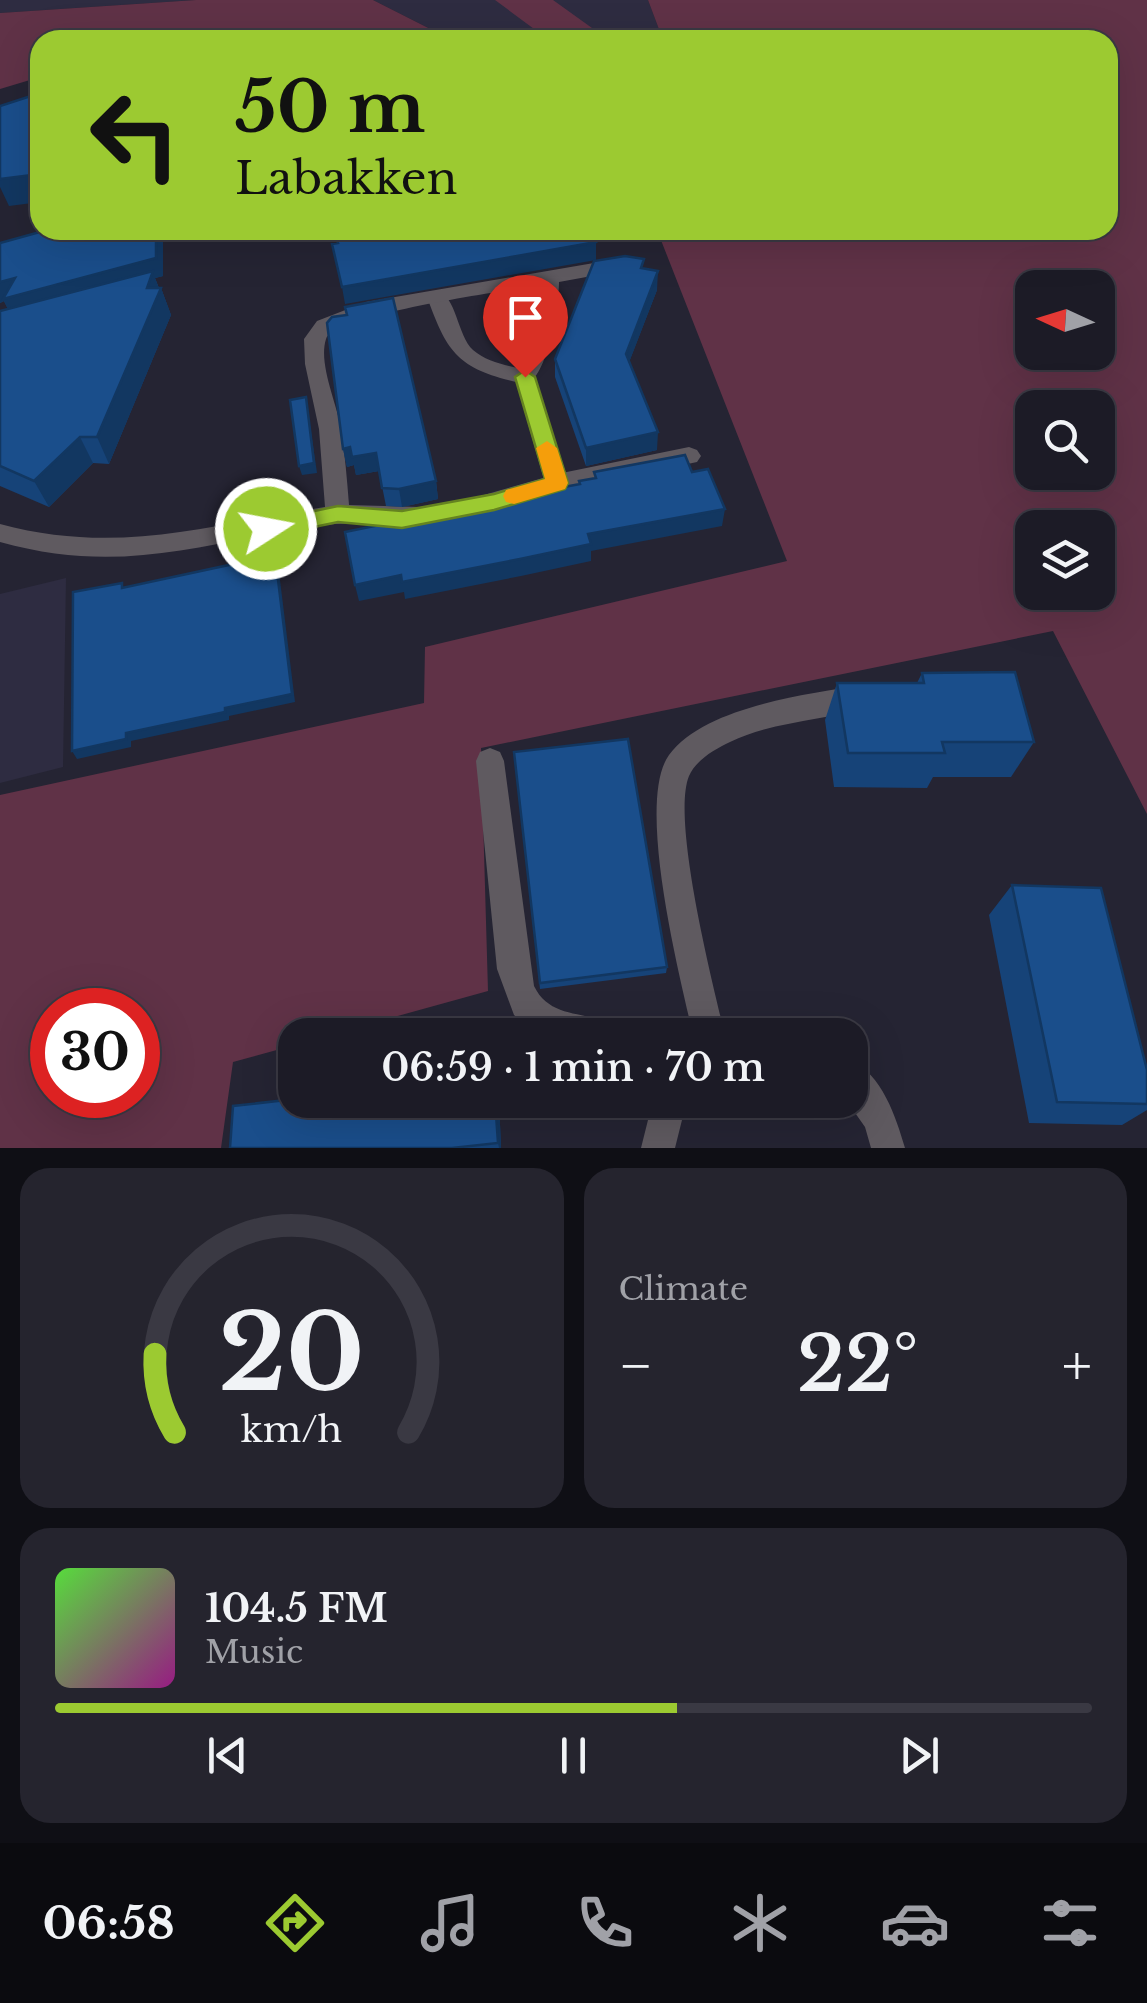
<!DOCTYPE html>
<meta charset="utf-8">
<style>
:root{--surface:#1c1b26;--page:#25242e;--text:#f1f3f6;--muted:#a0a1a7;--line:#3a3943;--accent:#9cca31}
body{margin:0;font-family:"Libre Baskerville",serif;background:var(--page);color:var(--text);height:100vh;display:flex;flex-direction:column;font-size:38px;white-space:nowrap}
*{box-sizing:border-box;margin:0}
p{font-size:32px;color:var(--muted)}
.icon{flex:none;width:55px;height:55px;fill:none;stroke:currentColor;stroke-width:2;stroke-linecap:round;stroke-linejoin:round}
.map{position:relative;height:1148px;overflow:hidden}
.details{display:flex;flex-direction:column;gap:20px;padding:20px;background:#0f0f15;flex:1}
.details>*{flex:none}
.guide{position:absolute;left:30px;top:30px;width:1088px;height:210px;border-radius:30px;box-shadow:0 10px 40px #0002,0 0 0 2px var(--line);background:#9cca31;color:#111;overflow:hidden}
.needle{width:65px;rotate:274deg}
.tools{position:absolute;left:1015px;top:270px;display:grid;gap:20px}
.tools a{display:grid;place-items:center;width:100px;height:100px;border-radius:20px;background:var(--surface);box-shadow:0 10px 40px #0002,0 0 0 2px var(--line);font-size:50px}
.speed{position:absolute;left:30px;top:988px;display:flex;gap:20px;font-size:50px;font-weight:700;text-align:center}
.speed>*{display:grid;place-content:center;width:130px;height:130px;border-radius:50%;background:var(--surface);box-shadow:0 10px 40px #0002,0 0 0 2px var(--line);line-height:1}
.speed .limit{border:15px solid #d22;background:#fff;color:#111}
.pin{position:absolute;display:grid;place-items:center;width:85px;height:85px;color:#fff;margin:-102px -42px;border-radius:50% 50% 50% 0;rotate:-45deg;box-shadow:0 0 10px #0007}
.pin .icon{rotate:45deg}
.me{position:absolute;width:110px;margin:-55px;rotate:79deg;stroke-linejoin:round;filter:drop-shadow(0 0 8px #0008)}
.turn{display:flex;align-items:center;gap:35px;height:210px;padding:0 40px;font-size:45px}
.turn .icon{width:130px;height:130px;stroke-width:2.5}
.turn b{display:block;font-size:70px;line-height:85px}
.big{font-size:75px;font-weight:600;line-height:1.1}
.details .card{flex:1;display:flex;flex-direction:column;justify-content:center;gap:15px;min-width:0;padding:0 35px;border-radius:30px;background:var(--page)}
.details .dial{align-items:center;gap:0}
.dial svg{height:260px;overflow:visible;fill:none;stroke:var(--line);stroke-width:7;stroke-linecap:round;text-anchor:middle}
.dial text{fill:var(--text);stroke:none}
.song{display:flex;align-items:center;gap:30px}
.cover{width:120px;height:120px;border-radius:15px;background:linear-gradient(135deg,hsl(110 70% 55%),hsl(310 70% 35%))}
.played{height:10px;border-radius:5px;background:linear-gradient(90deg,var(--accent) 60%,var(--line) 60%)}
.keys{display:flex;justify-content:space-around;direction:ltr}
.heat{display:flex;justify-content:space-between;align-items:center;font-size:55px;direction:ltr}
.details .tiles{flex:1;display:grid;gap:20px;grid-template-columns:1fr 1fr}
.card:last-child{grid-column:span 2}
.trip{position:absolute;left:278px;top:1018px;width:590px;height:100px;border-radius:30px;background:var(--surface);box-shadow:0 10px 40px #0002,0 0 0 2px var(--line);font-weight:600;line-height:100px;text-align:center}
.dock{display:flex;height:160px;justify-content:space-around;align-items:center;background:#0b0b0f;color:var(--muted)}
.dock .icon{width:70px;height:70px}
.dock .selected{color:var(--accent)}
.dock b{font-size:45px;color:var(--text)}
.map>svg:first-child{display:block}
</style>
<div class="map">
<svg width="1147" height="1148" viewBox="0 0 1147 1148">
<rect width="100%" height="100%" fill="#252433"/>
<path fill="#2e2c41" d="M0,0H196L0,13Z
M373,0H648L663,40H452Z
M66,578L63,767L0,783V594Z"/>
<path fill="#603247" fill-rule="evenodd" d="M196,0H373L452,40H40V77L0,89V13Z
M495,0H553L592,28L549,40Z
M648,0H1147V814L1053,631L481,748L488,991L329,1035H295V1045L233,1062L221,1148H0V795L424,703L425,647L787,561L657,230H1108V40H663ZM1032,288H1098V352H1032ZM1032,408H1098V472H1032ZM1032,528H1098V592H1032ZM52,1010H138V1095H52Z"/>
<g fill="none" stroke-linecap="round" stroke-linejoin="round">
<path fill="#5f5a60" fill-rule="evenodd" d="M437,290C457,297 457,335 473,350C489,364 513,366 533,372L569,483L565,489L557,492L545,483L516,382C457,368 447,352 427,297Z
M862,685L872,689L875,697L872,705C825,722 775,720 730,742C715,749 696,760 689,776C671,820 713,984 725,1035H693C680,977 635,802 669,755C704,707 807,694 862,685Z
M490,748L500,752L504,761L534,986C550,1019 585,1011 614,1024L619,1035H537L514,1015L497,969L476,761L480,752Z"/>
<path fill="#5f5a60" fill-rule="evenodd" d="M623,258L630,259V269L559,282C559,304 548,378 525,385L514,377L539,313V285C508,291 335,314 326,339C318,364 337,403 341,429C345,454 347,480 349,505L419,507L428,509L431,516L428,523C397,532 366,521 335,524C210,539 129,578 0,542V524C119,556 208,525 325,507L319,429L305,364L304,339L317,321L366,302Z
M689,447L697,450L701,456L697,462L557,492L478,514L470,511L466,505L470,499L557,474Z
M850,1060C882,1074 896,1117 905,1148H871L865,1127L846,1100H850Z
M653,1100H687L675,1148H641Z"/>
</g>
<path fill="#164378" d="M163,232V276L155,278L159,288H161L171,315L109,464L93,463L49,507L0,486V311L8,309L4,301L0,303V243Z
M643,268L657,290L629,362L657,450L586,466L555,377V359Z
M347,315L436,481L438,499L402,507L386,506L379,471L356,475L354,465L347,467L343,449Z
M922,673L1034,742L1011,777H933L927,788L834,787L825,720L837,683H917Z
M514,752L667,967L666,973L540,989Z
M1012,885L1147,1070V1110L1122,1125L1029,1123L989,915Z
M295,1100H499L501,1148H230Z"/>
<path fill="#123761" d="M40,174V202L9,206L0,187V179Z
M156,230H162L163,232V276L155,278L160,291L161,288L171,315L109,464L97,437L12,318L4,301L0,303V282Z
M596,242V260L345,304L342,287Z
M658,271L657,290L625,373L626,354Z
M306,397L317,473L302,475L299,466Z
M658,432L657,450L586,466V448Z
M80,437L93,463L49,507L34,481Z
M350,447L376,453L379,471L356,475L354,465L347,467L343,449Z
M436,481L438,499L402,507L399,489Z
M725,509L722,526L591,551V561L521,576L405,599L404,592L359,601L355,585L588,534Z
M275,555L278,564L295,702L229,716V720L131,741V747L77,759L72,751L126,733L225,708Z
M495,1100H499L501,1148H499L498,1143Z"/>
<path fill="#1a4e8b" stroke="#123761" stroke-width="2.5" d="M40,93V174L0,179V106Z
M47,230H156V258L3,299L15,278L0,282V243Z
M350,230H591L596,242L342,287L332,244L338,243L335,234L350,232Z
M625,256L644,259L641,268L658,271L626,354L658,432L586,448L555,359L594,261Z
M153,271L147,288H161L97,437H80L34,481L0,466V311Z
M393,298L436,481L399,489L382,488L376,453L352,457L350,447L343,449L327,323L332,317L347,315L345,307Z
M306,397L314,463L299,466L290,400Z
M685,455L692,472L708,469L725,509L588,534L591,544L520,559L402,582L401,575L355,585L345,532L389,523L387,515L431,509V512L580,484L579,481L596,478L594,472Z
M275,555L292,694L225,708V712L126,733V739L72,751L73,592L122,583V588Z
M1015,672L1034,742H942L945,753H848L837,683H924L922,673Z
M628,739L667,967L540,983L514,752Z
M1012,885L1101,888L1147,1070V1104L1057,1102Z
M295,1099L495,1100L498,1143L452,1148H230L233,1106Z"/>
<path fill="#9cca31" stroke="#658320" stroke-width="2.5" d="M525,370L535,377L568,483L565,489L494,510L402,528L338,522L266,537L258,535L255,529L258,523L338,506L402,511L494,494L545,479L515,377Z"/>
<path fill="#f59e0b" d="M547,441L557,448L568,483L565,489L514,504L506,502L503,496L506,490L545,479L536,448Z"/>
</svg>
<div class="tools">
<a><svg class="needle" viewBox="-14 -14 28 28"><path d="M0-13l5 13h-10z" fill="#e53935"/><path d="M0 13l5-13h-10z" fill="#a0a1a7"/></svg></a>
<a><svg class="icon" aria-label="search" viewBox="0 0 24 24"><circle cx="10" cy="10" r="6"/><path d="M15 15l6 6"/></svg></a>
<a><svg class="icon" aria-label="layers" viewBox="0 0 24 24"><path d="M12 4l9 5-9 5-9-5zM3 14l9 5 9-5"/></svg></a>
</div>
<div class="speed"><div class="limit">30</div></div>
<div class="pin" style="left:525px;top:377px;background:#d93025"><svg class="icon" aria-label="arrive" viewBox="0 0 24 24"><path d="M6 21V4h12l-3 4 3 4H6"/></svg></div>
<svg class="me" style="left:266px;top:529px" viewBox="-20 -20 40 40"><circle r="17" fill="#9cca31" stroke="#fff" stroke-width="3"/><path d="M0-11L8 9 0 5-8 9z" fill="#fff"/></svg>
<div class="trip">06:59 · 1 min · 70 m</div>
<div class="guide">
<div class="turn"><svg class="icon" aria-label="left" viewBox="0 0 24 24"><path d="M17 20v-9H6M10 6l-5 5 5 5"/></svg><div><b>50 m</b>Labakken</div></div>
</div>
</div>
<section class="details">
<div class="tiles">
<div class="card dial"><svg viewBox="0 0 100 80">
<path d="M14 69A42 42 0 1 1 86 69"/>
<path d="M14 69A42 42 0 0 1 8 45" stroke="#9cca31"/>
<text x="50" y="56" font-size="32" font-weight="700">20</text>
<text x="50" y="72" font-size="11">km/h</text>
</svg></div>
<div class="card"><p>Climate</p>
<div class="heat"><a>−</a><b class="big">22°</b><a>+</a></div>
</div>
<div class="card">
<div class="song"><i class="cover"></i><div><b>104.5 FM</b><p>Music</p></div></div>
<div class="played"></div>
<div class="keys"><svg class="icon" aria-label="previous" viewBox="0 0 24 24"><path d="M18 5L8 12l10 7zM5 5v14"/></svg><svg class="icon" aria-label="pause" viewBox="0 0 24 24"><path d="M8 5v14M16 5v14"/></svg><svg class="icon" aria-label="next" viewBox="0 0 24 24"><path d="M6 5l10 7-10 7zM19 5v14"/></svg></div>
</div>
</div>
</section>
<nav class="dock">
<b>06:58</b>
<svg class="icon selected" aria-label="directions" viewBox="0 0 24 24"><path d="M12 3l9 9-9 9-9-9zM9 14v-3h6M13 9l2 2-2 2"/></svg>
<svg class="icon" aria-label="music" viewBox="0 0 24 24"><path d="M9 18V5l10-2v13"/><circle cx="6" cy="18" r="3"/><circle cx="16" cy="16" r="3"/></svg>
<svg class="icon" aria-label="phone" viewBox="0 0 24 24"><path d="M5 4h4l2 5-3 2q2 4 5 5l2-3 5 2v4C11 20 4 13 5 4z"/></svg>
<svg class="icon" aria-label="climate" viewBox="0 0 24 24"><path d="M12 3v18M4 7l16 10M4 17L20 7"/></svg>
<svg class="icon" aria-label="car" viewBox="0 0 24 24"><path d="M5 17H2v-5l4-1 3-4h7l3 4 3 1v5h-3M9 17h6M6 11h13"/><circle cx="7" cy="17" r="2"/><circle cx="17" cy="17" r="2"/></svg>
<svg class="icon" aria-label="filters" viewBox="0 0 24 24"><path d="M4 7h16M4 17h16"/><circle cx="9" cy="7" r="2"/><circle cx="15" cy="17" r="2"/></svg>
</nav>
